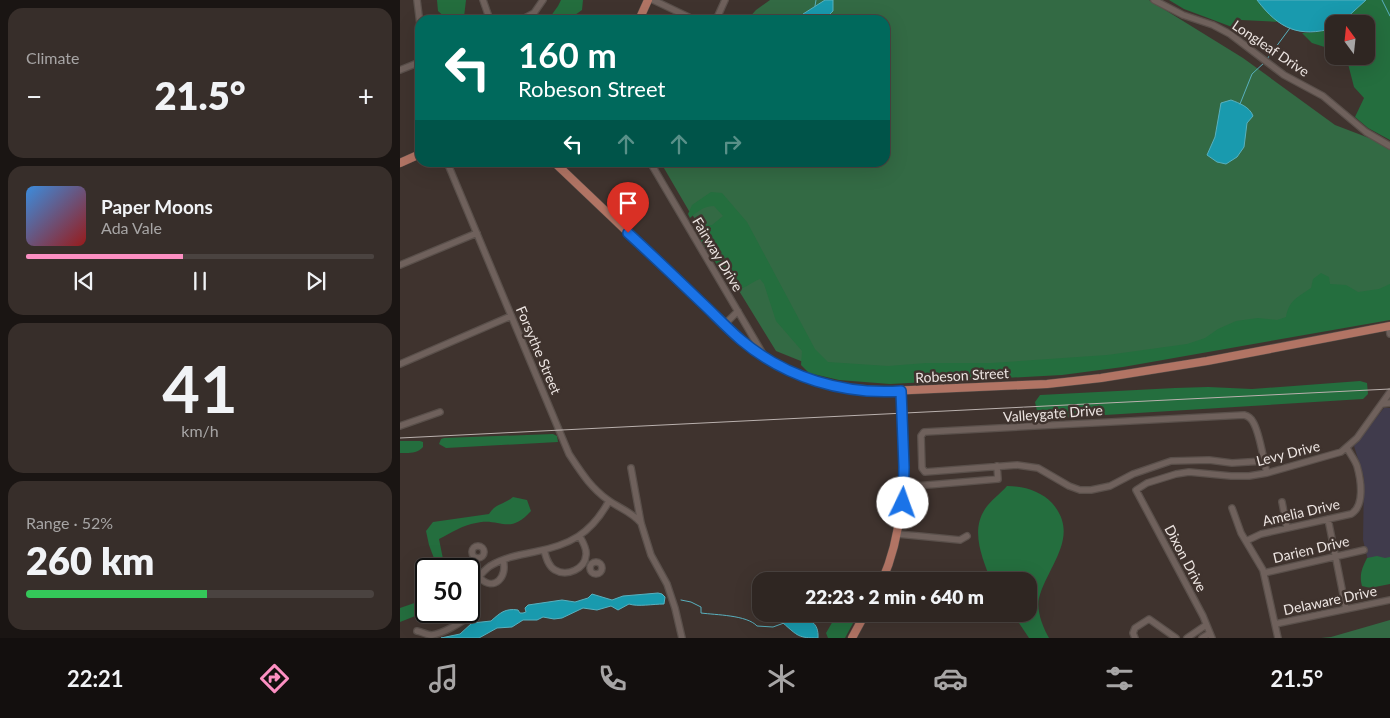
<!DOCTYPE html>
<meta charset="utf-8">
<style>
:root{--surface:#2f2622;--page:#372e2a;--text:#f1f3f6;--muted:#a7a5a5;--line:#4a4340;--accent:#fc8fc2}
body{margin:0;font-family:Lato,sans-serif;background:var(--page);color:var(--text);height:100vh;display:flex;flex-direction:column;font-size:19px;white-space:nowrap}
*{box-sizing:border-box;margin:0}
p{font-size:16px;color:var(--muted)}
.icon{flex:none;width:28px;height:28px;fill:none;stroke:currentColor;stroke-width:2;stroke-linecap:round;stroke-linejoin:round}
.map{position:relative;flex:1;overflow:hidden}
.details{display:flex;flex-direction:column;gap:8px;padding:8px;background:#1a1513;width:400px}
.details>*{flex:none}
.hud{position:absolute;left:15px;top:15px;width:475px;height:152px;border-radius:15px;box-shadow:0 5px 20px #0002,0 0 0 1px var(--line);background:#00695c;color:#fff;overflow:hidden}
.needle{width:32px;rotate:345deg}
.fabs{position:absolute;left:925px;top:15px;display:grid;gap:10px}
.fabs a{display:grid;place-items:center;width:50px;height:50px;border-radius:10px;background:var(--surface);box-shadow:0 5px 20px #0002,0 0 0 1px var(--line);font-size:25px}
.speed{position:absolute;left:15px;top:558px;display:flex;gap:10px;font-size:25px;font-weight:700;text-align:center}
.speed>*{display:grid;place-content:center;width:65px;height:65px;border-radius:50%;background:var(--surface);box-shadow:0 5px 20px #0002,0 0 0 1px var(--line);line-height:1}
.speed .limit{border:2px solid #111;border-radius:8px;background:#fff;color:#111}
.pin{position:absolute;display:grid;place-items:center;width:42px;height:42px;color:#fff;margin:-51px -21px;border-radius:50% 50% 50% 0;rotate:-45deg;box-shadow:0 0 5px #0007}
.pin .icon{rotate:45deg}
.me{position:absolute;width:55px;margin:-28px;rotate:3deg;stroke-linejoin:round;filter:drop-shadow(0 0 4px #0008)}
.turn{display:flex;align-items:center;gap:18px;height:105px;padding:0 20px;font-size:22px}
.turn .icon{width:65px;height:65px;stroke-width:2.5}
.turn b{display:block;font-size:35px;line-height:42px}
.lanes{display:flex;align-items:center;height:48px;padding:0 20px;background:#0003;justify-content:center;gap:25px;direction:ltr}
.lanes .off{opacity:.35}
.big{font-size:38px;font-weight:800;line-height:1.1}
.details .widget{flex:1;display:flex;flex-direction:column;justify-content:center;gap:8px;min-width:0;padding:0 18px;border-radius:15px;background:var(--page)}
.details .dial{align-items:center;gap:0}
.dial b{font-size:65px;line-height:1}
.song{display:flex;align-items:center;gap:15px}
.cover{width:60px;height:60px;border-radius:8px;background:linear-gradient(135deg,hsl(210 70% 55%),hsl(0 70% 35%))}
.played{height:5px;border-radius:2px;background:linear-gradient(90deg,var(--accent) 45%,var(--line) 45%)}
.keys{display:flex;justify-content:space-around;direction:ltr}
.heat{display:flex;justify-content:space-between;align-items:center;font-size:28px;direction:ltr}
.charge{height:8px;border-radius:4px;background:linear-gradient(90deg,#34c759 52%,var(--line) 0)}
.trip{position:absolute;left:352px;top:572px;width:285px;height:50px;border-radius:15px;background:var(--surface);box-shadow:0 5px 20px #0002,0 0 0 1px var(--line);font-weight:800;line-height:50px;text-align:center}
.tabs{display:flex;height:80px;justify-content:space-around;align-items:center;background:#130f0e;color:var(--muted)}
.tabs .icon{width:35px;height:35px}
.tabs .active{color:var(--accent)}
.tabs b{font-size:22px;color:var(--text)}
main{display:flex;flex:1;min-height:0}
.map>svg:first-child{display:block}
</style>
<main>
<section class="details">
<div class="widget"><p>Climate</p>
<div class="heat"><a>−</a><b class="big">21.5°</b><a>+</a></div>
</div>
<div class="widget">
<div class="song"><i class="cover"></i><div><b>Paper Moons</b><p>Ada Vale</p></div></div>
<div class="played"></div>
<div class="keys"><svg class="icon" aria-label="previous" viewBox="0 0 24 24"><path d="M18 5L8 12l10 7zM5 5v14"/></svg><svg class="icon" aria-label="pause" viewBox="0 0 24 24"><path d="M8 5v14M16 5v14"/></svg><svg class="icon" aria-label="next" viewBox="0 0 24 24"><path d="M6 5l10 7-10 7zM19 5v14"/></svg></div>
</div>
<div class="widget dial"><b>41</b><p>km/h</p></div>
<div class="widget"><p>Range · 52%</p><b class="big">260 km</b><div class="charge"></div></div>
</section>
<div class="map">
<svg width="990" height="638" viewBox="0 0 990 638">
<rect width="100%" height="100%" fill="#3f332e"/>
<path fill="#403b4c" d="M984,408H990V570L971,573L963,540L964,478L954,446Z"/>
<path fill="#336a44" d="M370,0H749L843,58L935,125L990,146V312L654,370L433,374L376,351L290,211H289L261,163L485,162V20H347L356,10Z
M990,620V638H921L931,637Z"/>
<path fill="#246e3e" d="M37,0H66L64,17L54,20H48L38,11Z
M161,0H183L182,10L168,20H148L158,6Z
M769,0H857L880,22L841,20L832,27L784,9Z
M966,0H990V140L968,128L955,117L964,98L954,87L946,56H966V24H940Z
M934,28V50L912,43L902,33L918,32Z
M311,192L322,193L347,222L415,349L428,362L488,366L526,363H591L707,355L787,344L805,338L818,329L836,321L858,318L877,320L886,317C889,300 898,297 911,288L913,279L921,273L929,277L930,284L946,285L958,292L979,289L990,284V320L723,367L662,375L490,384L439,380L409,373L401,365L402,351L376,321L364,284L360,279C350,283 343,290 333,291L311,255L301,242L298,230L303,225H312L323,216L314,206C304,206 298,211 290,218L288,214L292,205Z
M960,381L967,383L968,394L963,399L656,418L642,414L637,411L635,402L640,395L775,388L808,387L852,389Z
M153,434L157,436L158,442L46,448L39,444L41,439L44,438Z
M0,441H20L23,442V447C17,454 9,453 0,453Z
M607,486C623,486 641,491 652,503C681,536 648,565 639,598C636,610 643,628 649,638H629L613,614H629V581H591C583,559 570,532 585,509C590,501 600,494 607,486Z
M113,497L127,500L131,511C109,536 100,517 76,523C63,525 51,533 39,539L45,569H38L29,545L26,531L33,522L89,514C96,503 103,505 113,497Z
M977,556L985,558L990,557V584L970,588L962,586C959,575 962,568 967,558Z
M26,599V611H28L0,622V608Z
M437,614H458L445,638H428L426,633Z"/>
<path fill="#199aae" stroke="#59b0be" d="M425,0H433V11L430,14L432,20H400L403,14Z
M857,0H966L942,22L934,24V28C899,38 879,29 857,0Z
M831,100C839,103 850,107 853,116L847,123L844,147L837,157L826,164L817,162L807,155L815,137L821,103Z
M258,593L262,594L265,597L264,604C253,604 238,607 229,604L218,610L211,606L197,610L183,608L162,618L154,619L143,617L137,620H123L112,627L97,628L79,638H41L60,634L72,623L91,621C100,613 105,608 118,610L120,613H123L126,612L125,608L128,605L162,600L175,602L188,598L192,594L212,600L223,596Z
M394,618C409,618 419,622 418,638C398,638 398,636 383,623L386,620Z"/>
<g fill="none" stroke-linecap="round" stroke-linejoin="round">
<path stroke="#59b0be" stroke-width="1" d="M982,0L990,16
M415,6L416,0
M867,59L890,28
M840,104L852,74L865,62
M281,600L291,602L301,607V613C316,615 347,615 357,626L373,627L384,623"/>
<defs>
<path id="minor" d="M17,0L20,24
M83,0L90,20
M253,0L295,20
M754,0L783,15L813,25L830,34L884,75L923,96L966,132L990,146
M121,20L134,13L143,0
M316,20L325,0
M0,70L20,62
M47,162L169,454C181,472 190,487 208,500C219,508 232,512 241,523
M250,162L363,354
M0,265L77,233
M324,325L338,311
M989,327L990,334
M0,364L111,316
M982,404L990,403
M0,426L40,412
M864,461L832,463L809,460L771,461L733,474L710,486L691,490H680L669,486L638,468L617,465L525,472L522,468L521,436L524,432L844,415C848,416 851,418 853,422C860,433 863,459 867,473
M231,468L241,523L251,555L267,584L275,608L282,638
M504,487L598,479L597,466
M882,502L887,528
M832,508L841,533L863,570L878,638
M928,519L946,609
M498,534L560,540L567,536
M846,541L861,534L951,514C965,506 961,480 957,466C955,460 950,454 947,448
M72 552a6 6 0 1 1 12 0a6 6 0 1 1-12 0Z
M144,550C146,557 148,566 155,570C167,577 185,569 186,555C187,549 183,542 180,537
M190 568a6 6 0 1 1 12 0a6 6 0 1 1-12 0Z
M864,573L964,550
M80,578C94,592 108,577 103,560
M875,624L990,600
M17,631C22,632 27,635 32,635C40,634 64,623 68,615C71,608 69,600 70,593C72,584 83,571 90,566C103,558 118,555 134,552C170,545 191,534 209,501
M735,638L733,633L735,628L749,619L776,638
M787,638L806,625
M802,638L810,633
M812,638L803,616L736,490L747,483L776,474L789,472L831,476H849L867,473L941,452L957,438L990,392"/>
<path id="major" d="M239,20L248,0
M154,162L342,341L372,362L412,380L443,388L489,391L647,384L701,378L807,361L990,326
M0,163L20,154
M482,581C509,520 503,456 501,391
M452,638L465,614"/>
</defs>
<use href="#minor" stroke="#5a504b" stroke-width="8"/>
<use href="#major" stroke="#5a504b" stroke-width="9"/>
<use href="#minor" stroke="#6f615c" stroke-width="5.5"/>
<use href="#major" stroke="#b17464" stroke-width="8"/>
<path stroke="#bab1ae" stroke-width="1" d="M0,438L990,389"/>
</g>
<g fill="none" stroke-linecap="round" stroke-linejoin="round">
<defs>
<path id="route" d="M228,233C252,255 276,278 300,301C314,314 327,328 341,340C386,378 444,395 501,391L504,467L503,503"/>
</defs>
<use href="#route" stroke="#114b97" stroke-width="12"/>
<use href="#route" stroke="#1a73e8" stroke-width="9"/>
</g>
<g text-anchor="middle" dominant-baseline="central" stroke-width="5" stroke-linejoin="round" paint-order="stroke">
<g font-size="14" fill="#ede5e2" stroke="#3f332e">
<text transform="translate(871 48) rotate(34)">Longleaf Drive</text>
<text transform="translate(318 254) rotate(59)">Fairway Drive</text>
<text transform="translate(139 350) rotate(67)">Forsythe Street</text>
<text transform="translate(562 375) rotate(-3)">Robeson Street</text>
<text transform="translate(653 413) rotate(-4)">Valleygate Drive</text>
<text transform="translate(888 453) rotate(-14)">Levy Drive</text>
<text transform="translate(901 512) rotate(-13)">Amelia Drive</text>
<text transform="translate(911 549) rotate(-13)">Darien Drive</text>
<text transform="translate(786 558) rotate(62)">Dixon Drive</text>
<text transform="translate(930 600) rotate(-12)">Delaware Drive</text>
</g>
</g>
</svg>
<div class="fabs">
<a><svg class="needle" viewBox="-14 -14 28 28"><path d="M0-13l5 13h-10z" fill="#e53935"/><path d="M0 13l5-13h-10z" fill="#a7a5a5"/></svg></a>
</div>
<div class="speed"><div class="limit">50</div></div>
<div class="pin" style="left:228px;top:233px;background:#d93025"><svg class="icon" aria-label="arrive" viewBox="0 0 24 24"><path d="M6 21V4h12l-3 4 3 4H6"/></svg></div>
<svg class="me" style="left:503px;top:503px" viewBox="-20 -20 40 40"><circle r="19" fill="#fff"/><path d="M0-13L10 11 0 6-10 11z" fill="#1a73e8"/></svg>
<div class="trip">22:23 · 2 min · 640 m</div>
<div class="hud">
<div class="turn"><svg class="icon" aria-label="left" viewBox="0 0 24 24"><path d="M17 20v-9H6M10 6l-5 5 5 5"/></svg><div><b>160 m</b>Robeson Street</div></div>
<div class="lanes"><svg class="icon" aria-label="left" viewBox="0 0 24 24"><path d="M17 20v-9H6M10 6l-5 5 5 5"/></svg><svg class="icon off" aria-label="ahead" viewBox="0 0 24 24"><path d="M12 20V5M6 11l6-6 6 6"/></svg><svg class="icon off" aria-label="ahead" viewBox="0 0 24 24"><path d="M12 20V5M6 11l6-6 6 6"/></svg><svg class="icon off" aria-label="right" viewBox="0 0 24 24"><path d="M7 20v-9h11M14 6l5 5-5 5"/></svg></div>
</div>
</div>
</main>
<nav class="tabs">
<b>22:21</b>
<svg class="icon active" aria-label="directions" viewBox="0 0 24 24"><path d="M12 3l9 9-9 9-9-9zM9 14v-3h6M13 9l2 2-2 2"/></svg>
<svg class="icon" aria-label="music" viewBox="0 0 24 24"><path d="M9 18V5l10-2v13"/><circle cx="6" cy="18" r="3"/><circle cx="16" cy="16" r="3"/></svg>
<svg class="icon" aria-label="phone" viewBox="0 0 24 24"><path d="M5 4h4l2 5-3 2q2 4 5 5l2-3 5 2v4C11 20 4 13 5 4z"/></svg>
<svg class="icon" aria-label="climate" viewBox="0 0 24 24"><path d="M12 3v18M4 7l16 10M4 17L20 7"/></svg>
<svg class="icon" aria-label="car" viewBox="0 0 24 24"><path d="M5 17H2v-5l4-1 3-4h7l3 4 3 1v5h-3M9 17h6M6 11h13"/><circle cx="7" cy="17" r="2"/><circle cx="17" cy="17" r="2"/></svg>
<svg class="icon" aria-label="filters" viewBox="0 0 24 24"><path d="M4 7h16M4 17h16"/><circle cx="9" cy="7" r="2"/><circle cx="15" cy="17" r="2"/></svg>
<b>21.5°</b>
</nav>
